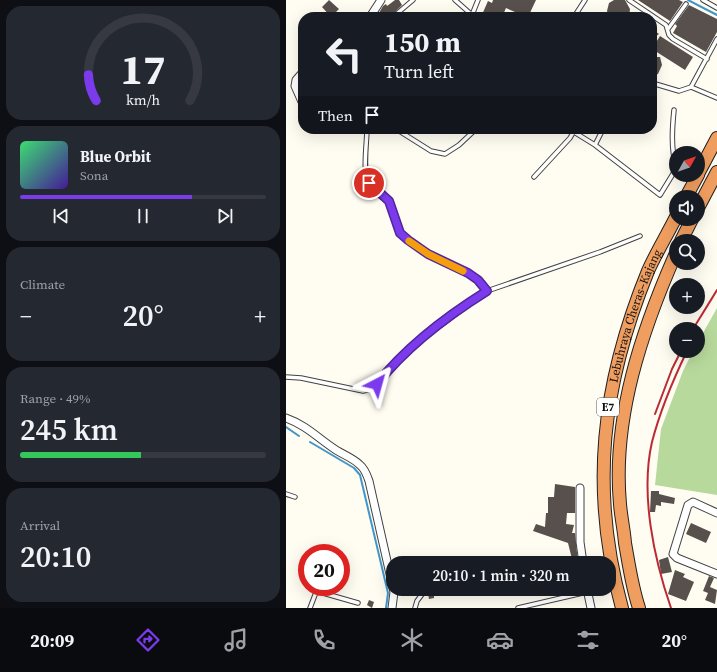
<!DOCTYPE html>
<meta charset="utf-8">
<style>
:root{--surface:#171b24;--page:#242831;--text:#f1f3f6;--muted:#9ea1a6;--line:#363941;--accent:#7c3aed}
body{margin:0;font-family:"Source Serif 4",serif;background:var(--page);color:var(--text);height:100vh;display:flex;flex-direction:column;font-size:15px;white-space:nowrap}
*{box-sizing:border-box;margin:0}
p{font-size:13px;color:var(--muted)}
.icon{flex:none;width:22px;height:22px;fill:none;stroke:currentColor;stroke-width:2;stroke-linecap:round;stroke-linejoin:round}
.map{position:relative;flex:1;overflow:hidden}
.drawer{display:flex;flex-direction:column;gap:6px;padding:6px;background:#0d0f14;width:286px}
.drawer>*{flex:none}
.hud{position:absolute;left:12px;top:12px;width:359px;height:122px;border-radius:16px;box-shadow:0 4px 16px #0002;background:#171b24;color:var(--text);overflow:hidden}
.needle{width:26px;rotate:50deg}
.tools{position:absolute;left:383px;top:146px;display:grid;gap:8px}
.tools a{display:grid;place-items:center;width:36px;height:36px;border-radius:50%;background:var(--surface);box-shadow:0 4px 16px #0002;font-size:20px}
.speed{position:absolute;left:12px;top:544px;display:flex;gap:8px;font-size:20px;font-weight:700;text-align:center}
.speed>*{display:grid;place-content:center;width:52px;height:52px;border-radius:50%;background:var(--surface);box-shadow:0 4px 16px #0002;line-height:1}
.speed .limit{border:6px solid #d22;background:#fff;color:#111}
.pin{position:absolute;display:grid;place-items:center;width:34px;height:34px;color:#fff;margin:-17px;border:2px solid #fff;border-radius:50%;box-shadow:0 1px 4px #0007}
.me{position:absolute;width:44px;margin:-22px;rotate:39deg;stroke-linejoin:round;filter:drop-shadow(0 0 3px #0008)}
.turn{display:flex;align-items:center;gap:14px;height:84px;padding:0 20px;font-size:18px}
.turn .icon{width:52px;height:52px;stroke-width:2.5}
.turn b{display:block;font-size:28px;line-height:34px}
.then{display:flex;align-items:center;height:38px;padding:0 20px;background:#0003;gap:8px;font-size:15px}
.big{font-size:30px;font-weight:600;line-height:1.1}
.drawer .tile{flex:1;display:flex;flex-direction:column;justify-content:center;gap:6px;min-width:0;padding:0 14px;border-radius:16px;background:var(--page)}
.drawer .dial{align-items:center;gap:0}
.dial svg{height:104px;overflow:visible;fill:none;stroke:var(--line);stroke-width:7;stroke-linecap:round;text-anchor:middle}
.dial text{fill:var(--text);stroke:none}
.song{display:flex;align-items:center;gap:12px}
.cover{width:48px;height:48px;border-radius:6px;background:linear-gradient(135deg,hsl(140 70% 55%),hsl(260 70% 35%))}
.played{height:4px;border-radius:2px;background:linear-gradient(90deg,var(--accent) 70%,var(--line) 70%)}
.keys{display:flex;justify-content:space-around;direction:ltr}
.heat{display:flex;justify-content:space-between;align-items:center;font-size:22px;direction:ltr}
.charge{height:6px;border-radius:3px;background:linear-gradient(90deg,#34c759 49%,var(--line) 0)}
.trip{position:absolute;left:100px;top:556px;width:230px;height:40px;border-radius:16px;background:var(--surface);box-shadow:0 4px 16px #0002;font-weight:600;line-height:40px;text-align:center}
.tabs{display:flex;height:64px;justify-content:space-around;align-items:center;background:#090b0e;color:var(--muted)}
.tabs .icon{width:28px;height:28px}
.tabs .selected{color:var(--accent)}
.tabs b{font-size:18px;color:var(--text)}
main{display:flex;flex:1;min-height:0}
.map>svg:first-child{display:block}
</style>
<main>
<section class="drawer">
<div class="tile dial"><svg viewBox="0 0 100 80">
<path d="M14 69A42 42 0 1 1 86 69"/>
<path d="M14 69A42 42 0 0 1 8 49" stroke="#7c3aed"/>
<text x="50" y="56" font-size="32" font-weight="700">17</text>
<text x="50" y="72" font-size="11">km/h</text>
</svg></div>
<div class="tile">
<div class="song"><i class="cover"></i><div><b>Blue Orbit</b><p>Sona</p></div></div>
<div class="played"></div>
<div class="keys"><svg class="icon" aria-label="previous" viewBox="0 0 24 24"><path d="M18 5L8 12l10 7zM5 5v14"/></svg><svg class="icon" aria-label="pause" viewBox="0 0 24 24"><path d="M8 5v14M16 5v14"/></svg><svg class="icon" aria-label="next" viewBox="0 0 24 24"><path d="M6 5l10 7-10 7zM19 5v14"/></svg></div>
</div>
<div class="tile"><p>Climate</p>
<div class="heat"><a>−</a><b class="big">20°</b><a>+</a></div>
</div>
<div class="tile"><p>Range · 49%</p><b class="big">245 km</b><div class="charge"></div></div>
<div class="tile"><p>Arrival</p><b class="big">20:10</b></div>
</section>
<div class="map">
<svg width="431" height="608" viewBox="0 0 431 608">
<rect width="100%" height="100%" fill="#fffcf2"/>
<path fill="#b8d99c" d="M431,308V495L369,485L375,429L397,371L407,351H412V342Z"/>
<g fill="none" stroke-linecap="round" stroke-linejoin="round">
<path stroke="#4196ca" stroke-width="2" d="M402,0L431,15
M0,427L13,436
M24,442L68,468L74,475L102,593L100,608"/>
</g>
<path fill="#58504c" d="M43,0L53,9L45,17L36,7Z
M109,0H113L116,5L104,17H96L93,13L97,6L100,4L101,6Z
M207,0H250L242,17H227L229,12L220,8L216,17H195L202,1L206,3Z
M339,0L344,9L343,17H323L321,11L323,3L328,0Z
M352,0H393L397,2L384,21Z
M403,5L431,19V32L420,52L387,33L391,26L389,24Z
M366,29L373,34L366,39Z
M374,36L407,57L399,70L366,49Z
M366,57H374L376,65L372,74L366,76Z
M269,484L289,487V513H281L280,524L288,525L286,533H289L292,563H287L282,543L247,531L250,524L259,527L260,513H262V497H268Z
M365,491H373V494L389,498L388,504L375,502V506L370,505L369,512H364Z
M405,523L425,532L420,543L400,534Z
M382,557L386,572L375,574L373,560Z
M389,570L399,574L397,577L408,582L400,601L382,594Z
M423,576L428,578L424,587L431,590L429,604L419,600L422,593L417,591Z
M141,589H150V595H148V598L143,599Z
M83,600L88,602L86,608L81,605Z"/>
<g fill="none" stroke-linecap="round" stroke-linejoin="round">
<defs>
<path id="lane" d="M169,0L186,15
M343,0L380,25L383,35L387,39L421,59
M417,0L431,8
M107,17L127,0
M189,17L186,15L192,0
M288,17L299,0
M382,29L400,4
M366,83L393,91L405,87L431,98
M405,87L431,39
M388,110C386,130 385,148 390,167
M81,129C81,142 76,174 83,184C89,191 100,194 103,202C108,212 108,225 116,234C135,257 192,268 201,291L314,252L354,236
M110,129L145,151L159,154L173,145L190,129
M288,132L309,145L374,195L390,169
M309,145L317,129
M248,177L284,138L289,129
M0,377L15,378L77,391L85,389L128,345L201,291
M0,494L9,497
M43,553L44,550
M30,591L72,603
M24,608L32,587
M129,608L131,601L137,593
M232,608L301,592"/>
<path id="street" d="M84,17L95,0
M17,72L10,80L9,86L17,104
M35,129H45
M0,418C20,425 33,439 50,450C58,455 67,458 74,465C79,469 81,475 83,481L108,592L106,608
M294,488V542L297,563
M431,513L407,502L402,505L387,554L391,558L431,574
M301,589L305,608"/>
<g id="highway">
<path d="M412,174L431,138"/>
<path d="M400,197L412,175"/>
<path d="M412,208L431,172"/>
<path d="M395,241L406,219"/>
<path id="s1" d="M336,608C303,489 316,384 362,271C370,253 381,235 390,217"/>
<path d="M353,608C346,587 343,565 339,543C338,530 335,517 334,504C326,418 356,330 390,253"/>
</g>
</defs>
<use href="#lane" stroke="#424242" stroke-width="5.5"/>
<use href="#street" stroke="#424242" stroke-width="9"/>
<use href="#highway" stroke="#202020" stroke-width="14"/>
<use href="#lane" stroke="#fff" stroke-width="3.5"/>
<use href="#street" stroke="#fff" stroke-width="7"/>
<use href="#highway" stroke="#f09e5f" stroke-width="12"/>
<path stroke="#bc2b34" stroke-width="2" d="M407,329L431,290
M369,414L386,369L393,355
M385,608C368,559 354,494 366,442C374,411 387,380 401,351"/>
</g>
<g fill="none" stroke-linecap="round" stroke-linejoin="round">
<defs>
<path id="route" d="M83,183L103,201L114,233L122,240L142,254L182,273L192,280L201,291C161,316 120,347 91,384"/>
</defs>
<use href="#route" stroke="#51269a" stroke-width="10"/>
<use href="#route" stroke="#7c3aed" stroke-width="7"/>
<path stroke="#f59e0b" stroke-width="7" d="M123,241L142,254L177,271"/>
</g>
<g text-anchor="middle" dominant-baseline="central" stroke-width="4" stroke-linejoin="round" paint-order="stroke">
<rect fill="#fff" stroke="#575757" stroke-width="1" x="311" y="398" width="22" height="18" rx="3"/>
<g font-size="11" font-weight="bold" fill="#0f0f0f">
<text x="322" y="407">E7</text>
</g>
<g font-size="12" fill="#0f0f0f" stroke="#fff">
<text stroke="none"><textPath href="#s1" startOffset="298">Lebuhraya Cheras–Kajang</textPath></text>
</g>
</g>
</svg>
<div class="tools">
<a><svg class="needle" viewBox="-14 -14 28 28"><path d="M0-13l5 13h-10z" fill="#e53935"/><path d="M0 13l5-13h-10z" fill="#9ea1a6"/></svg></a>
<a><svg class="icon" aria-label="sound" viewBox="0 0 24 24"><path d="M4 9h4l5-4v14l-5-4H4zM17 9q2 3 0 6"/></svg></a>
<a><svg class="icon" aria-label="search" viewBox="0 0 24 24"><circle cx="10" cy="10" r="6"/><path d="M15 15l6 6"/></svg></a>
<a>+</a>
<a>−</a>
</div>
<div class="speed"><div class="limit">20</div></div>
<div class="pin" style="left:83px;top:183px;background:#d93025"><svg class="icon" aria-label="arrive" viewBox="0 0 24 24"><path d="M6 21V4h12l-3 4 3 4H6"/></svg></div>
<svg class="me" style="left:91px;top:384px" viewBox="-20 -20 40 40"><path d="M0-17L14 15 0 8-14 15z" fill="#7c3aed" stroke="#fff" stroke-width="4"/></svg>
<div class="trip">20:10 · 1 min · 320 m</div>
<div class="hud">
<div class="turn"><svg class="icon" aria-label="left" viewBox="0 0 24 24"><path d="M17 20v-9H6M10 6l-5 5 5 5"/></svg><div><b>150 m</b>Turn left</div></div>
<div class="then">Then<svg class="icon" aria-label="arrive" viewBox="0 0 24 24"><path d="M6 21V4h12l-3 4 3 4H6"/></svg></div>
</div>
</div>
</main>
<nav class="tabs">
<b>20:09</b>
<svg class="icon selected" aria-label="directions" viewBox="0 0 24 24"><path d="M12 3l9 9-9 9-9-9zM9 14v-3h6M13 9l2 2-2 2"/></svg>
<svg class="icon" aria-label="music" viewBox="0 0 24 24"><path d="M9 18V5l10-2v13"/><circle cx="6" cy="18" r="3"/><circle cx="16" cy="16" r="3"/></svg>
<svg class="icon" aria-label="phone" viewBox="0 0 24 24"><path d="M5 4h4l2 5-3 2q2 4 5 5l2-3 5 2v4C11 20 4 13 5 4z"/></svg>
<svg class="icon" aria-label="climate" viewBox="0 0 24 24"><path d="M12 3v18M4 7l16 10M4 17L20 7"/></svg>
<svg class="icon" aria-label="car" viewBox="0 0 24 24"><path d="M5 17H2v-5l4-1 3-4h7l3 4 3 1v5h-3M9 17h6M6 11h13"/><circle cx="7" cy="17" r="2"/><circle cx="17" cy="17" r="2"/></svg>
<svg class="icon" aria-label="filters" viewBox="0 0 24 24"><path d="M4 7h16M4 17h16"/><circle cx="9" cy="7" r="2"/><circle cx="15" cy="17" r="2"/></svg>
<b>20°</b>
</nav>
